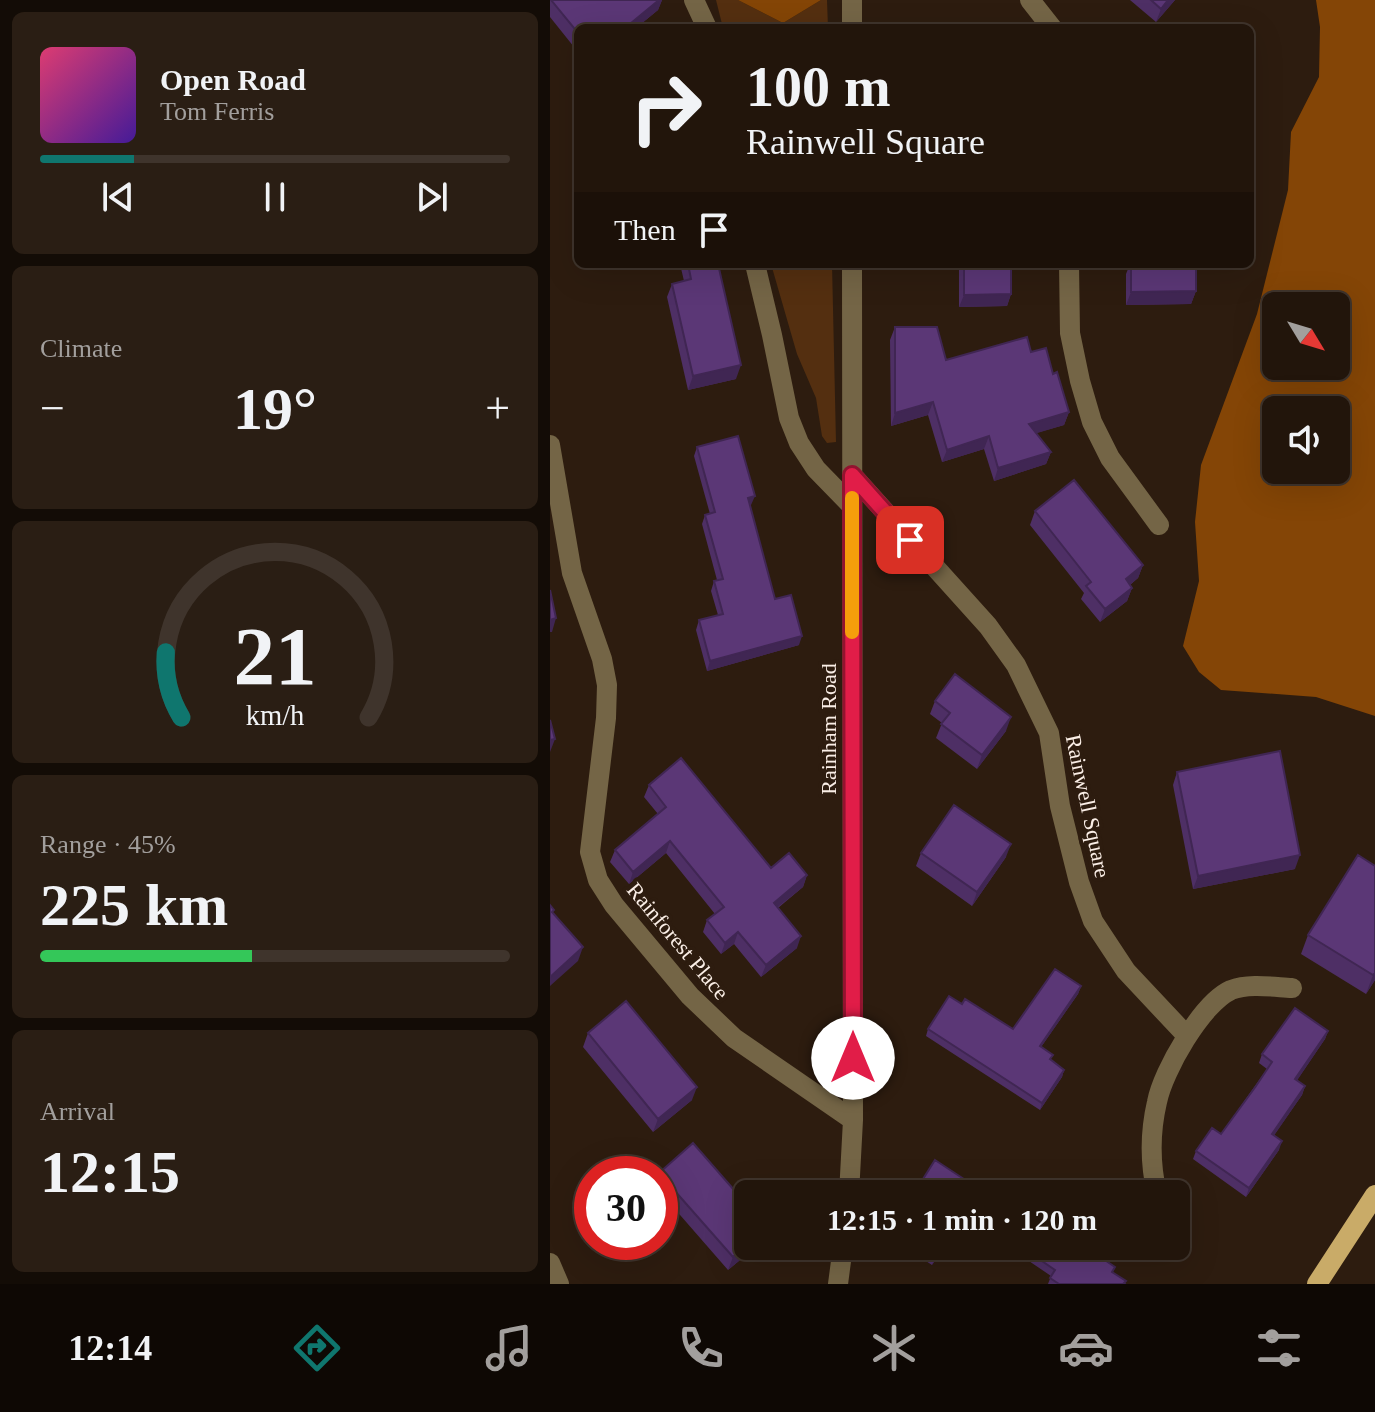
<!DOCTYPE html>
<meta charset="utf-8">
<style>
:root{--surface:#22150b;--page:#2a1e14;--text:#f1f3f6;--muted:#a29f9d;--line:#3f342c;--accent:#0f766e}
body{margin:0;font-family:"Times New Roman",serif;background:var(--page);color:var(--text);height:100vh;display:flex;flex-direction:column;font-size:30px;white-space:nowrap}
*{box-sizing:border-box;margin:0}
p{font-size:26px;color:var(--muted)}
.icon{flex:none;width:44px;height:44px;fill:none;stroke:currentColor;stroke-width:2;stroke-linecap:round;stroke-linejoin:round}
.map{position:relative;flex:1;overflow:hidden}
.drawer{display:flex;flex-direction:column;gap:12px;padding:12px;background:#130c06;width:550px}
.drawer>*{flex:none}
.hud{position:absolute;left:24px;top:24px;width:680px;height:244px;border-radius:12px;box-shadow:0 8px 32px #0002,0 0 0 2px var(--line);background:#22150b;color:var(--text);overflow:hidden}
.needle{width:52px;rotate:128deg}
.fabs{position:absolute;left:712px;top:292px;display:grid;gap:16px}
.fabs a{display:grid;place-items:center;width:88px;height:88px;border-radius:12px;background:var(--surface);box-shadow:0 8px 32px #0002,0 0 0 2px var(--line);font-size:40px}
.speed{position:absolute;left:24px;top:1156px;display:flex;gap:16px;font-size:40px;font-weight:700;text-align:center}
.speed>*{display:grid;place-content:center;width:104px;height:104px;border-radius:50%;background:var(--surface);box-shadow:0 8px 32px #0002,0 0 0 2px var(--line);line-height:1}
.speed .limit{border:12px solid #d22;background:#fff;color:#111}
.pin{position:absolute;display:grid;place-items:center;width:68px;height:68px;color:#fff;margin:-34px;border-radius:16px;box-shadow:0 4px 12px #0006}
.me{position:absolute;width:88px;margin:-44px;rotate:0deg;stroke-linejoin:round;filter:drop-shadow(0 0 6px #0008)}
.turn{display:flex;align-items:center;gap:28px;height:168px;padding:0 40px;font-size:36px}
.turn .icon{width:104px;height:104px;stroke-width:2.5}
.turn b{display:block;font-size:56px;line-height:68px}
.then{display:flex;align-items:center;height:76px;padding:0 40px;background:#0003;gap:16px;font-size:30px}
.big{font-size:60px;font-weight:800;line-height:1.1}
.drawer .widget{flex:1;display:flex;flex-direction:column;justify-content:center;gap:12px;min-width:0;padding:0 28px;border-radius:12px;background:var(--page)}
.drawer .dial{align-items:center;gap:0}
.dial svg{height:208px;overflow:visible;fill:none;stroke:var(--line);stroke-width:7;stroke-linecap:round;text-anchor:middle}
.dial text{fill:var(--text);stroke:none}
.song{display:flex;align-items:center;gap:24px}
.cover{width:96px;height:96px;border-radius:12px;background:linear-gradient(135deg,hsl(340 70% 55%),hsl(260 70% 35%))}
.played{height:8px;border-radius:4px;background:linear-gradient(90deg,var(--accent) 20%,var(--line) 20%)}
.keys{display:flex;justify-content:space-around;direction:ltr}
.heat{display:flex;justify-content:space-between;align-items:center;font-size:44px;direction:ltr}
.charge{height:12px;border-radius:6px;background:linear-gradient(90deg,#34c759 45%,var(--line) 0)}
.trip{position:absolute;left:184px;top:1180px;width:456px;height:80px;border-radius:12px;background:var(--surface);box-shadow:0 8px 32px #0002,0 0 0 2px var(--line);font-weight:800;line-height:80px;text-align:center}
.tab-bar{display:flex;height:128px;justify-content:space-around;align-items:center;background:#0e0804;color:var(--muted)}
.tab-bar .icon{width:56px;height:56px}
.tab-bar .active{color:var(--accent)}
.tab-bar b{font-size:36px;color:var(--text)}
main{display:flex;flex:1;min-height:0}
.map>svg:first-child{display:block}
</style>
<main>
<section class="drawer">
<div class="widget">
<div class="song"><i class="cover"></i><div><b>Open Road</b><p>Tom Ferris</p></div></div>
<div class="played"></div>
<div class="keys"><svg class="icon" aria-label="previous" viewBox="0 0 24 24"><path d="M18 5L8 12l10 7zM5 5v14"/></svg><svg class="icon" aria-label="pause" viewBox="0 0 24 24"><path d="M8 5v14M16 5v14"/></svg><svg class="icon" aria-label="next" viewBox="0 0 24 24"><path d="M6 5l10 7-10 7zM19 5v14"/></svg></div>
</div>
<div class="widget"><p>Climate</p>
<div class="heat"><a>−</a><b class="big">19°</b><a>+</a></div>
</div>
<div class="widget dial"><svg viewBox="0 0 100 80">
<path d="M14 69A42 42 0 1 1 86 69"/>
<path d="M14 69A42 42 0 0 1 8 44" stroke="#0f766e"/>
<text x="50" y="56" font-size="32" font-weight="700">21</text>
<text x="50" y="72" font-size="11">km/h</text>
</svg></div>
<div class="widget"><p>Range · 45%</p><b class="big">225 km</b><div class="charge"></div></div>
<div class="widget"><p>Arrival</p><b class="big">12:15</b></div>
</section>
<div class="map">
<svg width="825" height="1284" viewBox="0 0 825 1284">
<rect width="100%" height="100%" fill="#2d1c0f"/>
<path fill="#542f10" d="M166,0H188L233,23L271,0H277L278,28H173Z
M221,264H282L286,442L277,443L272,436L266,398L247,354Z"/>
<path fill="#844506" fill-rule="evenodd" d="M188,0H271L233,23Z
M766,0H825V716L766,697L671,690L649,672L633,646L649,581L645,522L651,465L707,314L738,190L741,132L769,77L770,27ZM726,306H786V366H726ZM726,410H786V470H726Z"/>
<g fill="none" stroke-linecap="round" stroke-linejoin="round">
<path stroke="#746546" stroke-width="20" d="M144,0L157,28
M302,0V28
M480,0L502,28
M205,264L222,335L239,418L249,443L266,469L302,506
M519,264L520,333L530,381L542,422L560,458L609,525
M0,445L22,573L52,659L57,685L56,718L40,852L48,880L64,905L140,996L184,1038L303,1120
M302,475L438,626L466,665L499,733L510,806L529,882L543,921L576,971L637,1036
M299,1194L303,1120L302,264
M607,1194C600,1164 600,1132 607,1102C613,1071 652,1003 681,990C699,983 723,987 742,988
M626,1230L628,1234
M0,1263L9,1284
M288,1284L293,1246"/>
<path stroke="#c9ab68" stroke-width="20" d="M767,1284L825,1195"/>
</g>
<path fill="#4e2f65" d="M0,0H112L108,10L86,28H28V52L0,17Z
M580,0H625L606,22Z
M130,264H168L186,379L138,390L117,297L122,284L134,281Z
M409,264H461V294L457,306L409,307Z
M580,264H646V291L641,304L576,305V274Z
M345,327L396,360L481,352L503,374L519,412L514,425L486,433L501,452L496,464L444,481L434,449L392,462L378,415L341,426L340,340Z
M147,447L201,505L200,506L225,599L249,645L157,671L146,630L149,620L168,615L161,591L164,581L167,580L152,524L155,515L160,514L144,456Z
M485,511L593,565L588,578L580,585L582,588L577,601L550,622L531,599L534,593L480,525Z
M385,701L456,731L427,769L386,738L392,723L380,714Z
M627,772L745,869L643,889L623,785Z
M99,785L221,868L257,875L253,887L228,908L247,948L211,977L184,944L171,954L153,932L157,920L165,914L116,853L79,884L60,862L65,850L108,814L94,797Z
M371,853L456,857L422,906L366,866Z
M825,866V980L816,994L751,954L758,935Z
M531,986L528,994L491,1047L501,1060L514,1070L512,1077L490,1110L376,1036L378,1029L412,1004L463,1029Z
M778,1031L775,1039L747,1080L755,1086L752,1095L724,1135L729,1150L696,1197L643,1159L646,1151L671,1134L717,1069L709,1063L712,1054Z
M38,1033L142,1100L103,1132L33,1047Z
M109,1173L198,1246H207L178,1270L110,1192Z
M353,1246H395L382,1265Z
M457,1246H534L565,1267L563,1272L575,1284H498L501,1276Z"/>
<path fill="#402653" d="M109,0H112L108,10L86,28H75Z
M618,0H625L606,22L611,9Z
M646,291L641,304L576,305L581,292Z
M461,294L457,306L409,307L414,295Z
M191,365L186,379L138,390L143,376Z
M383,402L378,415L341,426L345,413Z
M519,412L514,425L474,437L479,424Z
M439,436L434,449L392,462L397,450Z
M501,452L496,464L444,481L448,468Z
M205,496L201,505L195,507L198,498Z
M593,565L588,578L571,592L576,579Z
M582,588L577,601L550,622L555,609Z
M6,618L2,632H0V620Z
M252,636L249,645L157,671L160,661Z
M461,717L456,731L427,769L432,755Z
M5,739L0,752V740Z
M120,841L116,853L79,884L83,872Z
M461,844L456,857L422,906L427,892Z
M750,855L745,869L643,889L648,876Z
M257,875L253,887L219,914L224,903Z
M188,932L184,944L171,954L175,943Z
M251,936L247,948L211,977L216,965Z
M33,947L28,961L0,986V977Z
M825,973V980L816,994L823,975Z
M531,986L528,994L487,1053L490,1046Z
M778,1031L775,1039L742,1088L745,1079Z
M514,1070L512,1077L490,1110L492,1103Z
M755,1086L752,1095L719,1143L722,1134Z
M147,1087L142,1100L103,1132L108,1119Z
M732,1141L729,1150L696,1197L699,1188Z
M198,1244V1246H207L178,1270L183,1257Z
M391,1246H395L382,1265L387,1252Z"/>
<path fill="#5b3776" stroke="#402653" stroke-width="2" d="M1,0H109L75,28H28V33Z
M601,0H618L611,9Z
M138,264H168L191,365L143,376L122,284L141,279Z
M414,264H461V294L414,295Z
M581,264H646V291L581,292Z
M345,327H387L396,360L477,337L481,352L496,348L503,374L507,372L519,412L479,424L501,452L448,468L439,436L397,450L383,402L345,413Z
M188,436L205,496L198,498L225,599L241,595L252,636L160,661L149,620L173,614L164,581L173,579L155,515L165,512L147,447Z
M524,480L593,565L576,579L582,588L555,609L536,586L541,582L485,511Z
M0,590L6,618L0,620Z
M405,674L461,717L432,755L391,724L400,713L385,701Z
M0,720L5,739L0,740Z
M730,751L750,855L648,876L627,772Z
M131,758L221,868L239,853L257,875L224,903L251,936L216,965L188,932L175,943L157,920L174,907L120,841L83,872L65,850L116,807L99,785Z
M404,805L461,844L427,892L371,853Z
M808,855L825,866V973L823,975L758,935Z
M0,905L4,910L2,912L33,947L0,977Z
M505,969L531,986L490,1046L503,1055L500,1059L514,1070L492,1103L378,1029L399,996L412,1004L415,999L463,1029Z
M76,1001L147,1087L108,1119L38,1033Z
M745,1008L778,1031L745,1079L755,1086L722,1134L732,1141L699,1188L646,1151L662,1128L671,1134L706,1086L722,1062L712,1054Z
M143,1143L198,1206V1244L183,1257L109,1173Z
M385,1160L429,1189L426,1194H367L371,1189L368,1187Z
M378,1246H391L387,1252Z
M470,1246H534L565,1267L562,1272L576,1281L574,1283L575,1284H509L500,1278L505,1270Z"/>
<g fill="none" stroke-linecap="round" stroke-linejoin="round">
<defs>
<path id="route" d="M303,1058L302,475L360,540"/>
</defs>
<use href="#route" stroke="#92132f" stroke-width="20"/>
<use href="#route" stroke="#e11d48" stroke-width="14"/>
<path stroke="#f59e0b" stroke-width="14" d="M302,498V632"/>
</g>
<g text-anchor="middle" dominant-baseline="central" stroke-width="8" stroke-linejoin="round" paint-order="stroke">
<g font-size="22" fill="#faeee6" stroke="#2d1c0f">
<text transform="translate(278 729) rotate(-90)">Rainham Road</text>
<text transform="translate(538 806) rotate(78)">Rainwell Square</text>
<text transform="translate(128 941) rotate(50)">Rainforest Place</text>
</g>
</g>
</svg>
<div class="fabs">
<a><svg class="needle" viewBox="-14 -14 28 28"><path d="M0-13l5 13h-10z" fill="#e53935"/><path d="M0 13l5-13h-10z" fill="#a29f9d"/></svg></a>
<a><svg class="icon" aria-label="sound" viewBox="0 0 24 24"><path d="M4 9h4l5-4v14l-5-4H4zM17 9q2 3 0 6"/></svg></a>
</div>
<div class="speed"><div class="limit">30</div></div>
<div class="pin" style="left:360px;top:540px;background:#d93025"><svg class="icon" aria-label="arrive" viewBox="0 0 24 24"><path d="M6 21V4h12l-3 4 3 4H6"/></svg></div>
<svg class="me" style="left:303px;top:1058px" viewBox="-20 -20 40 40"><circle r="19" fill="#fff"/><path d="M0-13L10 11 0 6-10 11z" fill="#e11d48"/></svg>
<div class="trip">12:15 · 1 min · 120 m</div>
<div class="hud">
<div class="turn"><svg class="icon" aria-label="right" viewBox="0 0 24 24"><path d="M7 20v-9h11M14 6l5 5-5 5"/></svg><div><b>100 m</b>Rainwell Square</div></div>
<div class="then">Then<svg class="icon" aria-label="arrive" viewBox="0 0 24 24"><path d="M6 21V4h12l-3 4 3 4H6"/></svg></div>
</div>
</div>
</main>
<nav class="tab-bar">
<b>12:14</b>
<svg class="icon active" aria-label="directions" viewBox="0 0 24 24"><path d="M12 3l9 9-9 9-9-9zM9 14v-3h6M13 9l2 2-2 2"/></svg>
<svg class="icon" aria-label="music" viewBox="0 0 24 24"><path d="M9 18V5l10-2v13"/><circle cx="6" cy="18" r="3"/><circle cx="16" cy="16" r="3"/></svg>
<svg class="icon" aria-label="phone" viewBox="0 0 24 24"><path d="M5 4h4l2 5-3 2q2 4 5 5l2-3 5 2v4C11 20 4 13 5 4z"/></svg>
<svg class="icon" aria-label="climate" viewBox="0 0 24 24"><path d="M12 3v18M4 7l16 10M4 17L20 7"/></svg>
<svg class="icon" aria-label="car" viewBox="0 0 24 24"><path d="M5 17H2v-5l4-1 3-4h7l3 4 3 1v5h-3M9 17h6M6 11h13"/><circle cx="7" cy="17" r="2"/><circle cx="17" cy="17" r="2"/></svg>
<svg class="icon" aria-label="filters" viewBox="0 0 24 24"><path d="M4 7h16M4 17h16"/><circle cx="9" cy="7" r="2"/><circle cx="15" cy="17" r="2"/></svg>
</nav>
